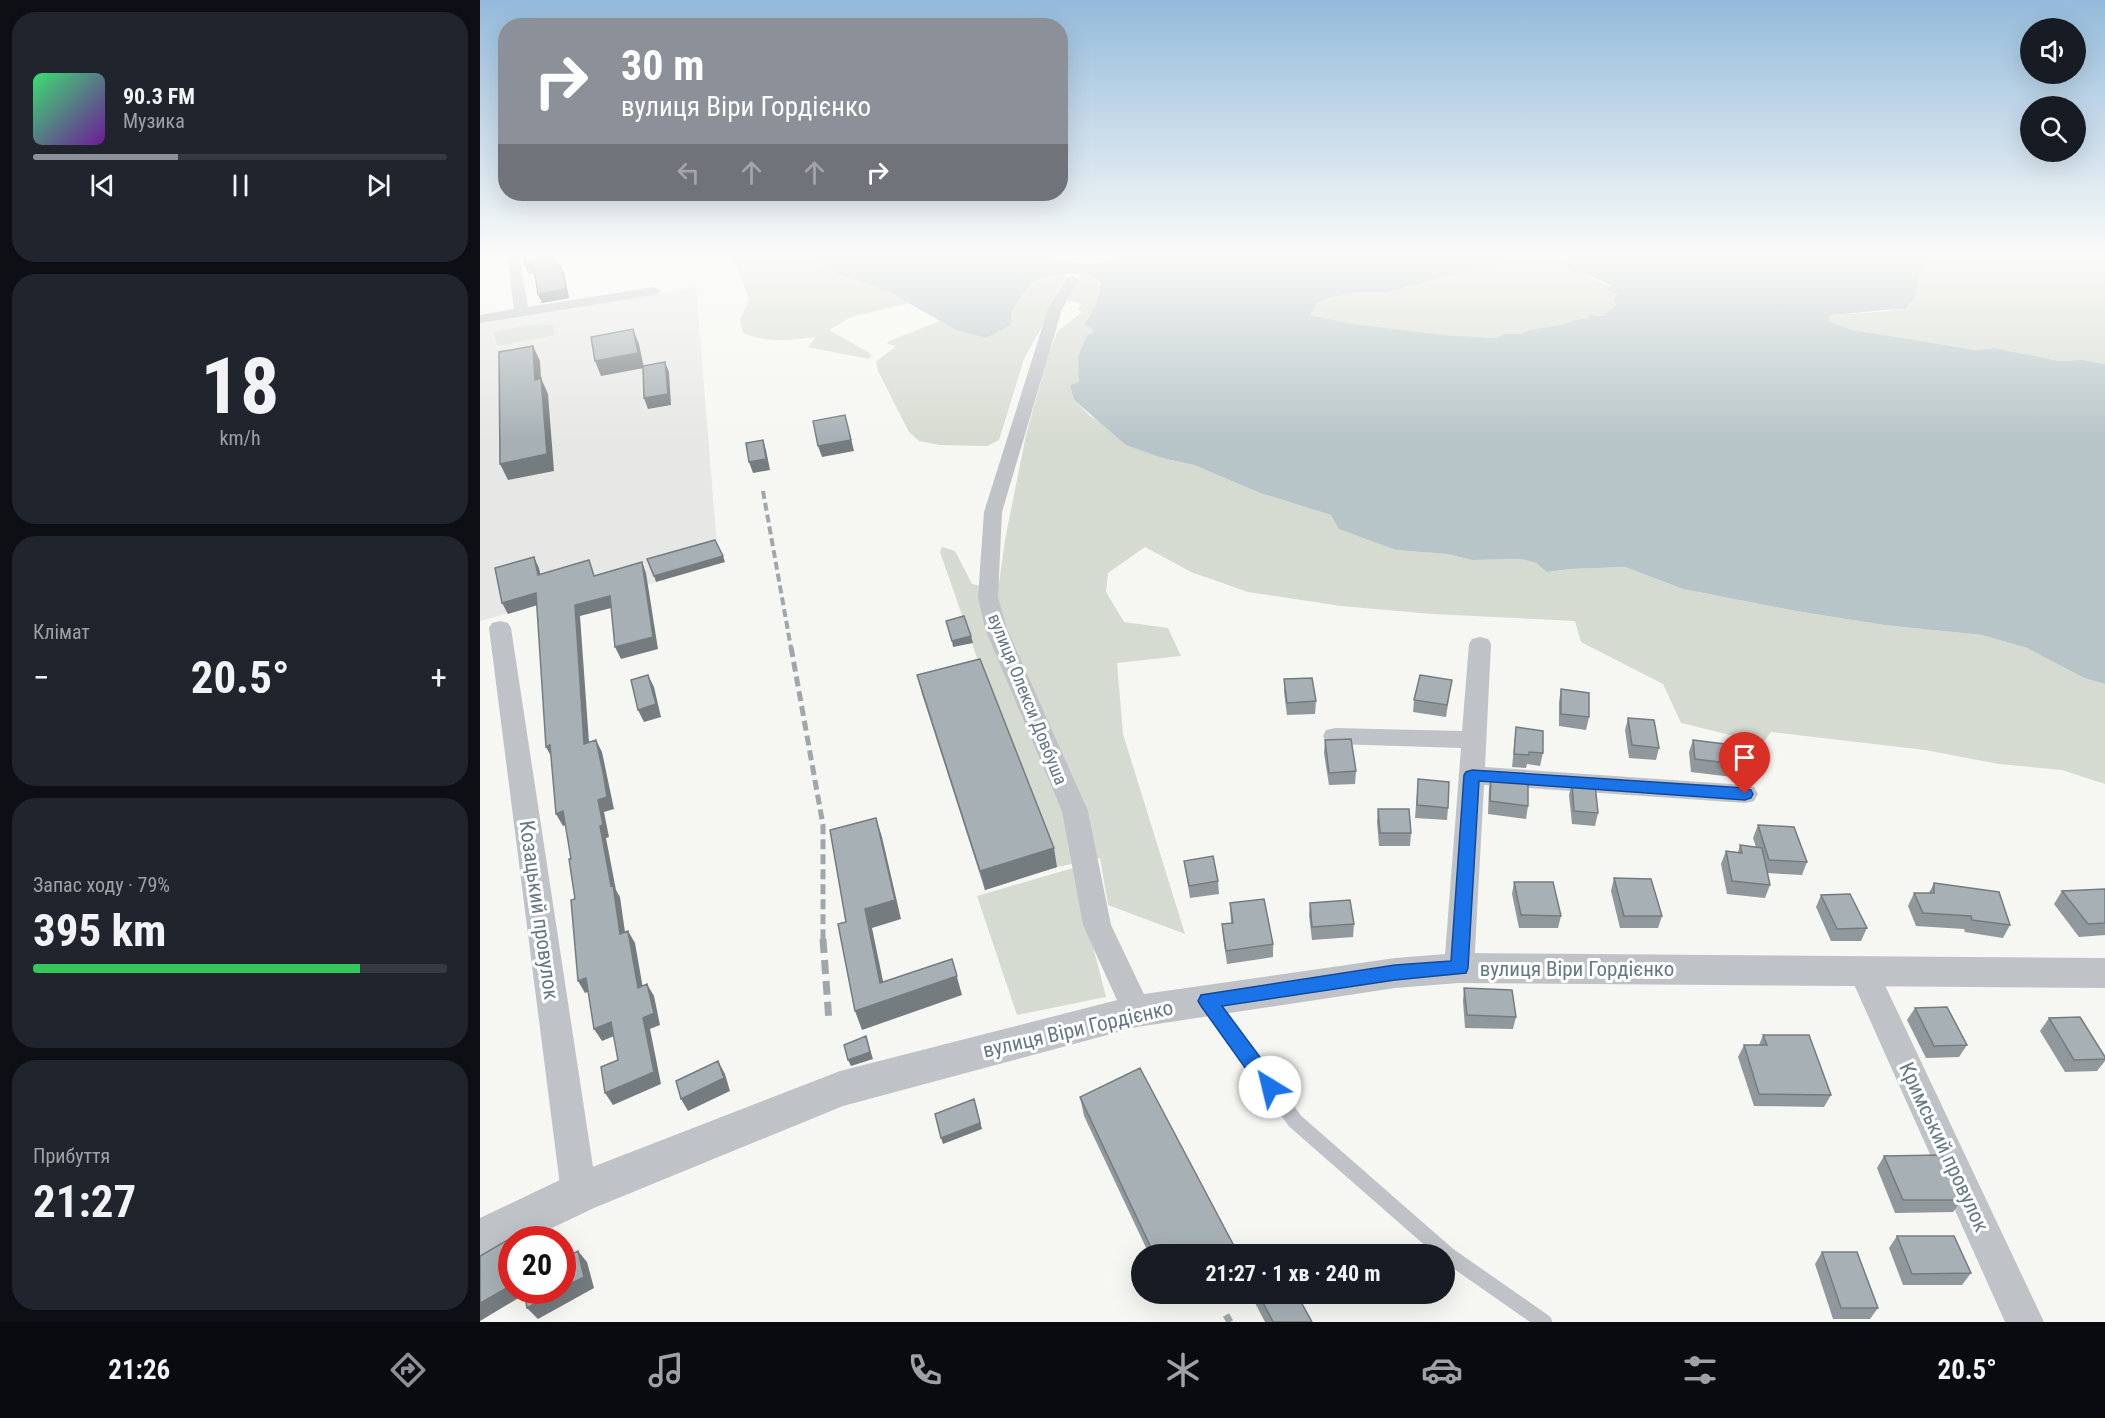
<!DOCTYPE html>
<html lang="uk">
<meta charset="utf-8">
<style>
:root{--surface:#171b24;--page:#20242c;--text:#f1f3f6;--muted:#9ea1a6;--line:#363941;--accent:#8c9099}
body{margin:0;font-family:"Roboto Condensed",sans-serif;background:var(--page);color:var(--text);height:100vh;display:flex;flex-direction:column;font-size:22px;white-space:nowrap}
*{box-sizing:border-box;margin:0}
p{font-size:20px;color:var(--muted)}
.icon{flex:none;width:33px;height:33px;fill:none;stroke:currentColor;stroke-width:2;stroke-linecap:round;stroke-linejoin:round}
.map{position:relative;flex:1;overflow:hidden}
.drawer{display:flex;flex-direction:column;gap:12px;padding:12px;background:#0d0f14;width:480px}
.drawer>*{flex:none}
.banner{position:absolute;left:18px;top:18px;width:570px;height:183px;border-radius:24px;box-shadow:0 6px 24px #0002;background:#8c9099;color:#fff;overflow:hidden}
.controls{position:absolute;left:1540px;top:18px;display:grid;gap:12px}
.controls a{display:grid;place-items:center;width:66px;height:66px;border-radius:50%;background:var(--surface);box-shadow:0 6px 24px #0002;font-size:30px}
.speed{position:absolute;left:18px;top:1226px;display:flex;gap:12px;font-size:30px;font-weight:700;text-align:center}
.speed>*{display:grid;place-content:center;width:78px;height:78px;border-radius:50%;background:var(--surface);box-shadow:0 6px 24px #0002;line-height:1}
.speed .limit{border:9px solid #d22;background:#fff;color:#111}
.pin{position:absolute;display:grid;place-items:center;width:51px;height:51px;color:#fff;margin:-62px -26px;border-radius:50% 50% 50% 0;rotate:-45deg;box-shadow:0 0 6px #0007}
.pin .icon{rotate:45deg}
.me{position:absolute;width:66px;margin:-33px;rotate:324deg;stroke-linejoin:round;filter:drop-shadow(0 0 4px #0008)}
.turn{display:flex;align-items:center;gap:21px;height:126px;padding:0 24px;font-size:27px}
.turn .icon{width:78px;height:78px;stroke-width:2.5}
.turn b{display:block;font-size:42px;line-height:51px}
.lanes{display:flex;align-items:center;height:57px;padding:0 24px;background:#0003;justify-content:center;gap:30px;direction:ltr}
.lanes .off{opacity:.35}
.big{font-size:45px;font-weight:700;line-height:1.1}
.drawer .widget{flex:1;display:flex;flex-direction:column;justify-content:center;gap:9px;min-width:0;padding:0 21px;border-radius:24px;background:var(--page)}
.drawer .dial{align-items:center;gap:0}
.dial b{font-size:78px;line-height:1}
.song{display:flex;align-items:center;gap:18px}
.cover{width:72px;height:72px;border-radius:9px;background:linear-gradient(135deg,hsl(140 70% 55%),hsl(280 70% 35%))}
.played{height:6px;border-radius:3px;background:linear-gradient(90deg,var(--accent) 35%,var(--line) 35%)}
.keys{display:flex;justify-content:space-around;direction:ltr}
.heat{display:flex;justify-content:space-between;align-items:center;font-size:33px;direction:ltr}
.charge{height:9px;border-radius:4px;background:linear-gradient(90deg,#34c759 79%,var(--line) 0)}
.trip{position:absolute;left:651px;top:1244px;width:324px;height:60px;border-radius:30px;background:var(--surface);box-shadow:0 6px 24px #0002;font-weight:700;line-height:60px;text-align:center}
.tab-bar{display:flex;height:96px;justify-content:space-around;align-items:center;background:#090b0e;color:var(--muted)}
.tab-bar .icon{width:42px;height:42px}
.tab-bar .selected{color:var(--accent)}
.tab-bar b{font-size:27px;color:var(--text)}
main{display:flex;flex:1;min-height:0}
.map>svg:first-child{display:block}
</style>
<main>
<section class="drawer">
<div class="widget">
<div class="song"><i class="cover"></i><div><b>90.3 FM</b><p>Музика</p></div></div>
<div class="played"></div>
<div class="keys"><svg class="icon" aria-label="previous" viewBox="0 0 24 24"><path d="M18 5L8 12l10 7zM5 5v14"/></svg><svg class="icon" aria-label="pause" viewBox="0 0 24 24"><path d="M8 5v14M16 5v14"/></svg><svg class="icon" aria-label="next" viewBox="0 0 24 24"><path d="M6 5l10 7-10 7zM19 5v14"/></svg></div>
</div>
<div class="widget dial"><b>18</b><p>km/h</p></div>
<div class="widget"><p>Клімат</p>
<div class="heat"><a>−</a><b class="big">20.5°</b><a>+</a></div>
</div>
<div class="widget"><p>Запас ходу · 79%</p><b class="big">395 km</b><div class="charge"></div></div>
<div class="widget"><p>Прибуття</p><b class="big">21:27</b></div>
</section>
<div class="map">
<svg width="1625" height="1322" viewBox="0 0 1625 1322">
<rect width="100%" height="100%" fill="#f6f6f2"/>
<path fill="#e7e7e6" d="M216,287L237,546L245,562L73,612L70,602L0,621V323Z"/>
<path fill="#d6dbd1" d="M250,255H324L354,273L406,290L429,303L371,317L349,330L388,352L392,355L389,359L328,347L336,337C310,340 288,343 263,333L260,319L269,300L259,271Z
M1052,255H1079L1080,260L1110,278L1132,287L1128,289L1139,294L1136,305L1123,316L1116,315L1108,319H1099L1084,324L1049,330L1041,334H1024L1016,338L964,335L874,324L830,315L837,303L851,297L882,292H908Z
M1451,255H1625V364L1603,360L1579,361L1514,348L1496,350L1373,330L1350,322L1349,317L1351,315L1410,311L1430,305L1439,277Z
M573,273H586C582,288 570,300 569,314L544,359L519,440L507,446L460,445L439,441L429,432L398,371L396,362L416,346L407,344L409,341L460,321L476,330L530,316C538,294 551,279 573,273Z
M602,273L615,276L621,283L614,311L605,325L612,328L613,334L599,382L590,385L594,400L610,416L682,458L714,465L780,493L851,515L916,550L967,554L992,560L1041,559L1056,563L1068,572L1091,569L1145,567L1203,589L1316,611L1404,625L1502,635L1547,648L1604,678L1625,684V784L1582,770L1519,764L1445,750L1291,732L1283,743L1201,723L1183,684L1101,642L1095,621L952,614L861,606L768,592L711,572L665,547L628,573L626,592L644,622L688,628L701,656L637,663L643,734L705,934L628,905L620,858L577,867L504,678L460,552L462,547L475,551L492,584L501,586L519,583L525,540L546,435L569,352L578,331L602,312L597,309L602,304L586,300Z
M56,324L73,325L75,335L18,346L13,332Z
M593,868L626,997L537,1015L497,896Z"/>
<path fill="#b7c5c8" d="M324,255H567C586,262 621,268 638,255H1052L907,292H882L851,297L837,303L830,315L874,324L964,335L1016,338L1024,334H1041L1049,330L1084,324L1099,319H1108L1109,315L1123,316L1136,305L1134,298L1138,294L1127,290L1131,286C1123,281 1101,271 1092,271L1079,255H1451L1439,277L1434,299L1426,308L1351,315L1349,317L1350,322L1373,330L1496,350L1514,348L1579,361L1603,360L1625,364V684L1604,678L1547,648L1502,635L1404,625L1316,611L1203,589L1145,567L1091,569L1067,572L1056,563L1041,559L992,560L967,554L916,550L859,529L851,515L780,493L714,465L682,458L646,445L594,400L590,385L599,382L598,357L607,335L613,333L612,328L604,325C614,312 618,299 621,283C613,273 604,273 592,273C568,274 552,277 540,298C534,308 530,313 531,325L506,338L476,330L406,290L354,273Z"/>
<g fill="none" stroke-linecap="round" stroke-linejoin="round">
<path stroke="#bfc3c7" stroke-width="16" d="M730,1004L815,1121L968,1255L1064,1322"/>
<path fill="#bfc3c7" fill-rule="evenodd" d="M27,255H39L48,307L174,287L181,291L174,295L0,323V315L34,309Z
M592,276L599,280L582,309L522,512L518,597L527,629L608,811L631,925L672,1011L668,1020L657,1024L646,1020L603,925L582,811L505,629L498,597L504,512L568,309L587,277Z
M20,621L28,623L31,628L117,1193L111,1205L99,1210L87,1205L81,1193L9,628L12,623Z
M1000,637L1008,639L1011,644L1005,767L1265,785L1274,787L1278,794L1274,801L1265,803L1004,785L994,968L990,977L979,980L968,977L964,968L981,748L855,744L846,742L843,736L846,730L855,728L982,731L989,644L992,639Z
M1383,959L1394,962L1564,1322H1525L1368,971L1372,962Z"/>
<path fill="#bfc3c7" fill-rule="evenodd" d="M979,953L1625,958V988L979,983L915,988L657,1027L363,1106L114,1208L49,1239H32V1248L0,1262V1218L84,1178L360,1071L657,995L915,958Z"/>
<path stroke="#a0a7ac" stroke-width="4" stroke-dasharray="8 4" stroke-linecap="butt" d="M283,491L311,648"/>
<path stroke="#a0a7ac" stroke-width="5" stroke-dasharray="10 5" stroke-linecap="butt" d="M311,647L343,825V940"/>
<path stroke="#a0a7ac" stroke-width="7" stroke-dasharray="14 7" stroke-linecap="butt" d="M343,939L349,1022
M746,1315L750,1322"/>
</g>
<path fill="#90989c" d="M80,264L84,273L89,298L62,303L58,294L55,273H48L45,265Z
M437,675L577,867L505,890L442,694Z
M804,679L836,701L835,714L807,715L804,692Z
M972,680L966,717L933,712L934,700Z
M1081,689L1109,717L1106,730L1079,726V702Z
M1148,718L1179,748L1176,760L1149,758L1145,730Z
M1036,727L1063,753L1060,766L1047,764L1046,768L1032,767Z
M845,740L876,771L875,784L849,785L844,753Z
M1213,740L1256,764L1252,777L1211,772L1209,752Z
M1011,775L1048,806L1046,819L1008,814L1009,788Z
M938,779L968,808L967,820L935,818Z
M1092,782L1118,813L1115,826L1092,824L1089,795Z
M898,809L931,833L930,846H899L897,822Z
M1278,825L1327,862L1322,875L1287,873L1290,885L1285,898L1247,894L1241,864L1246,851L1258,852L1260,845L1276,847L1273,838Z
M704,861L738,881L739,894L710,898Z
M1134,878L1182,916L1178,928H1140L1131,891Z
M1034,882L1081,916L1078,928H1039L1032,894Z
M1454,883L1530,925L1523,938L1485,932L1484,929L1436,926L1428,906L1434,893H1449Z
M1625,889V935L1599,937L1574,904L1582,891Z
M1341,895L1387,928L1381,941H1351L1336,907Z
M750,903L793,944V957L747,964L743,937L742,924L751,923Z
M830,903L874,924L873,937L832,940L829,915Z
M984,988L1036,1017L1033,1029L985,1028L983,1001Z
M1435,1008L1487,1045L1479,1057L1446,1058L1427,1020Z
M1569,1018L1625,1057V1061L1617,1071L1585,1072L1560,1031Z
M1283,1035L1351,1095L1344,1107L1274,1106L1258,1057L1264,1045H1279Z
M600,1097L754,1254H669L604,1116Z
M1404,1156L1482,1200L1473,1212L1415,1213L1397,1168Z
M1417,1236L1491,1273L1482,1285H1423L1409,1248Z
M1342,1252L1398,1308L1390,1319H1353L1335,1264Z
M774,1293H816L832,1322H785L774,1301Z"/>
<path fill="#757c7f" d="M80,264L84,273L89,298L62,303L58,294Z
M153,329L159,344L164,368L121,376L115,361Z
M53,346L60,361L62,395L55,380Z
M185,362L189,372L191,405L168,409L164,398Z
M61,378L68,394L74,471L28,480L20,464Z
M368,426L374,451L342,457L338,446Z
M283,440L286,450L290,470L273,473L269,462Z
M243,556L245,562L176,582L174,576Z
M54,557L59,568L63,586L58,575Z
M162,562L166,573L178,649L141,659L135,647Z
M56,593L61,604L28,614L22,603Z
M130,596L135,607L100,616L110,756L104,744L95,605Z
M491,636L493,643L473,647L472,641Z
M168,675L174,687L181,717L164,722L158,710Z
M116,740L122,752L134,809L124,812L129,837L126,838L136,890L140,897L147,946L140,934L120,826L118,800Z
M70,745L72,758L66,747Z
M83,811L90,823L83,826L76,814Z
M396,818L402,837L421,919L392,928L407,1000L472,959L482,995L382,1030L375,1011L385,909Z
M574,848L577,867L505,890L500,871Z
M148,931L155,943L165,1000L158,988Z
M106,978L113,990L105,993L98,981Z
M167,984L174,996L180,1025L170,1029L181,1084L133,1105L125,1093L163,1018Z
M131,1022L139,1034L122,1041L114,1029Z
M386,1036L393,1059L371,1066L368,1060Z
M238,1061L245,1074L250,1091L208,1111L201,1099Z
M496,1105L502,1129L463,1144L461,1138Z
M754,1246V1254H739Z
M98,1251L107,1262L114,1288L58,1319L47,1308L79,1290H82Z
M32,1285V1290H52L0,1321V1303Z
M690,1293H703L691,1300Z"/>
<path fill="#a7b1b5" stroke="#757c7f" stroke-width="1.5" d="M44,255H74L78,265L80,264L86,289L58,294L53,262V265H45Z
M153,329L158,353L115,361L111,337Z
M53,346L55,380L61,378L67,454L20,464L19,352Z
M185,362L188,394L164,398L163,366Z
M365,415L371,440L338,446L333,421Z
M283,440L286,459L269,462L266,443Z
M235,540L243,556L174,576L167,559Z
M54,557L58,575L109,560L114,576L162,562L173,637L135,647L130,596L95,605L104,744L116,740L123,772L127,797L118,800L123,825L120,826L131,886L133,885L140,934L148,931L158,988L167,984L174,1013L163,1018L174,1072L125,1093L121,1067L138,1060L131,1022L114,1029L106,978L98,981L91,900L95,899L89,859H91L83,811L76,814L70,745L66,747L56,593L22,603L15,568Z
M484,616L491,636L472,641L466,621Z
M500,659L574,848L500,871L437,675Z
M168,675L176,704L158,710L151,680Z
M940,675L972,680L967,705L934,700Z
M832,678L836,701L807,703L804,679Z
M1081,689L1109,693V717L1081,714Z
M1148,718L1174,720L1179,748L1152,745Z
M1036,727L1063,731V753L1049,752V755L1034,754Z
M871,739L876,771L849,773L845,740Z
M1213,740L1253,745L1256,764L1215,759Z
M1011,775L1048,777V806L1010,801Z
M938,779L969,782L968,808L937,805Z
M1092,782L1115,784L1118,813L1094,811Z
M898,809H929L931,833H900Z
M396,818L415,900L385,909L400,983L472,959L477,976L375,1011L358,924L366,922L350,830Z
M1278,825L1314,827L1327,862L1289,860Z
M1260,845L1282,848L1290,885L1252,881L1246,851L1262,853Z
M733,856L738,881L709,886L704,861Z
M1134,878L1171,879L1182,916H1144Z
M1034,882H1073L1081,916L1041,915Z
M1454,883L1519,892L1530,925L1492,920L1491,916L1443,913L1434,893H1454Z
M1625,889V923L1608,924L1582,891Z
M1370,894L1387,928L1357,929L1341,895Z
M784,899L793,944L746,951L742,924L753,923L750,903Z
M870,900L874,924L832,927L830,903Z
M984,988L1032,990L1036,1017L987,1015Z
M1467,1007L1487,1045L1454,1046L1435,1008Z
M1600,1017L1625,1057V1059L1594,1060L1569,1018Z
M1283,1035H1329L1351,1095L1279,1094L1264,1045H1287Z
M386,1036L390,1052L368,1060L364,1045Z
M238,1061L244,1078L201,1099L196,1081Z
M660,1068L754,1246L739,1254H674L600,1097Z
M494,1099L500,1123L461,1138L455,1114Z
M1462,1155L1482,1200H1423L1404,1156Z
M1417,1236H1474L1491,1273L1432,1274Z
M31,1238L32,1285L0,1303V1256Z
M98,1251L104,1277L82,1288V1259Z
M1342,1252H1377L1398,1308H1361Z
M44,1290H79L47,1308Z
M778,1293H816L832,1322H793Z"/>
<linearGradient id="sky" x2="0" y2="1"><stop stop-color="#94bbdb"/><stop offset="0.58" stop-color="#fbfbf9"/><stop offset="1" stop-color="#fbfbf9" stop-opacity="0"/></linearGradient>
<rect width="1625" height="440" fill="url(#sky)"/>
<path fill="#1a73e8" stroke="#114b97" stroke-width="1.5" d="M992,770L1265,788L1271,790L1273,794L1271,798L1265,800L999,781L988,968L986,973L915,980L742,1006L797,1080L800,1087L797,1093L790,1096L783,1093L721,1006L718,1001L721,995L915,965L971,961L984,775L986,772Z"/>
<g text-anchor="middle" dominant-baseline="central" stroke-width="6" stroke-linejoin="round" paint-order="stroke">
<g font-size="18" fill="#657884" stroke="#fff">
<text transform="translate(548 699) rotate(68)">вулиця Олекси Довбуша</text>
</g>
<g font-size="21" fill="#657884" stroke="#fff">
<text transform="translate(59 910) rotate(82)">Козацький провулок</text>
<text x="1097" y="969">вулиця Віри Гордієнко</text>
<text transform="translate(598 1029) rotate(-13)">вулиця Віри Гордієнко</text>
<text transform="translate(1464 1147) rotate(65)">Кримський провулок</text>
</g>
</g>
</svg>
<div class="controls">
<a><svg class="icon" aria-label="sound" viewBox="0 0 24 24"><path d="M4 9h4l5-4v14l-5-4H4zM17 9q2 3 0 6"/></svg></a>
<a><svg class="icon" aria-label="search" viewBox="0 0 24 24"><circle cx="10" cy="10" r="6"/><path d="M15 15l6 6"/></svg></a>
</div>
<div class="speed"><div class="limit">20</div></div>
<div class="pin" style="left:1265px;top:794px;background:#d93025"><svg class="icon" aria-label="arrive" viewBox="0 0 24 24"><path d="M6 21V4h12l-3 4 3 4H6"/></svg></div>
<svg class="me" style="left:790px;top:1087px" viewBox="-20 -20 40 40"><circle r="19" fill="#fff"/><path d="M0-13L10 11 0 6-10 11z" fill="#1a73e8"/></svg>
<div class="trip">21:27 · 1 хв · 240 m</div>
<div class="banner">
<div class="turn"><svg class="icon" aria-label="right" viewBox="0 0 24 24"><path d="M7 20v-9h11M14 6l5 5-5 5"/></svg><div><b>30 m</b>вулиця Віри Гордієнко</div></div>
<div class="lanes"><svg class="icon off" aria-label="left" viewBox="0 0 24 24"><path d="M17 20v-9H6M10 6l-5 5 5 5"/></svg><svg class="icon off" aria-label="ahead" viewBox="0 0 24 24"><path d="M12 20V5M6 11l6-6 6 6"/></svg><svg class="icon off" aria-label="ahead" viewBox="0 0 24 24"><path d="M12 20V5M6 11l6-6 6 6"/></svg><svg class="icon" aria-label="right" viewBox="0 0 24 24"><path d="M7 20v-9h11M14 6l5 5-5 5"/></svg></div>
</div>
</div>
</main>
<nav class="tab-bar">
<b>21:26</b>
<svg class="icon selected" aria-label="directions" viewBox="0 0 24 24"><path d="M12 3l9 9-9 9-9-9zM9 14v-3h6M13 9l2 2-2 2"/></svg>
<svg class="icon" aria-label="music" viewBox="0 0 24 24"><path d="M9 18V5l10-2v13"/><circle cx="6" cy="18" r="3"/><circle cx="16" cy="16" r="3"/></svg>
<svg class="icon" aria-label="phone" viewBox="0 0 24 24"><path d="M5 4h4l2 5-3 2q2 4 5 5l2-3 5 2v4C11 20 4 13 5 4z"/></svg>
<svg class="icon" aria-label="climate" viewBox="0 0 24 24"><path d="M12 3v18M4 7l16 10M4 17L20 7"/></svg>
<svg class="icon" aria-label="car" viewBox="0 0 24 24"><path d="M5 17H2v-5l4-1 3-4h7l3 4 3 1v5h-3M9 17h6M6 11h13"/><circle cx="7" cy="17" r="2"/><circle cx="17" cy="17" r="2"/></svg>
<svg class="icon" aria-label="filters" viewBox="0 0 24 24"><path d="M4 7h16M4 17h16"/><circle cx="9" cy="7" r="2"/><circle cx="15" cy="17" r="2"/></svg>
<b>20.5°</b>
</nav>
